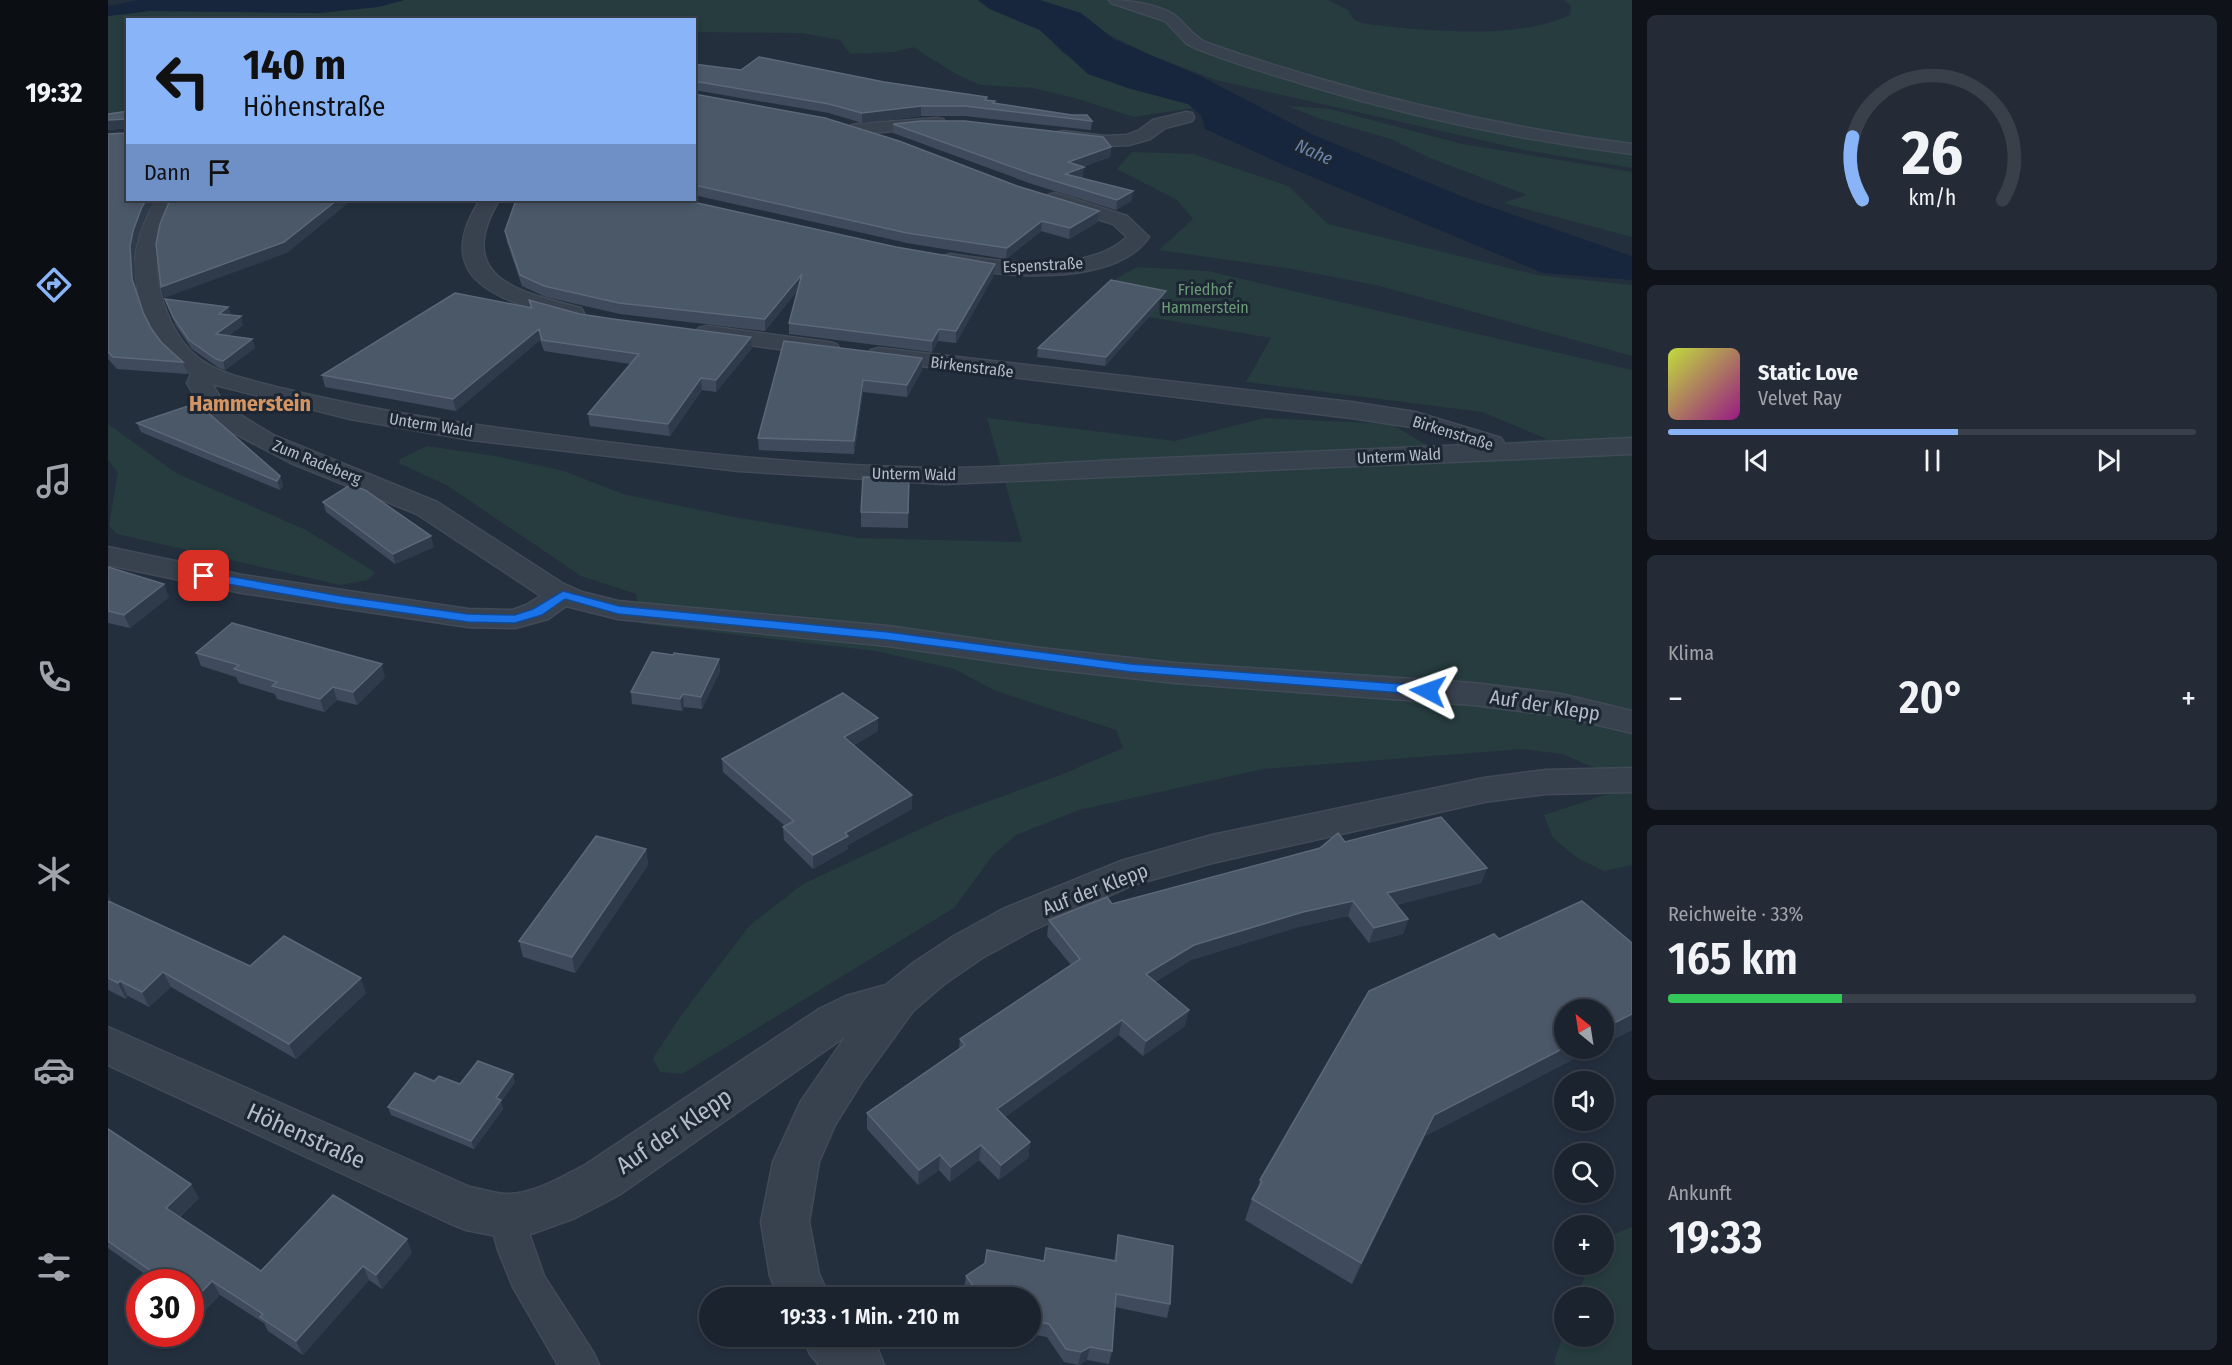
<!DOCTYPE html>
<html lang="de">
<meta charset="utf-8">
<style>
:root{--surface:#1b232e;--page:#242b36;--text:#f1f3f6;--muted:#a0a4aa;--line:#39404a;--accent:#8ab4f8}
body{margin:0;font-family:"Fira Sans Condensed",sans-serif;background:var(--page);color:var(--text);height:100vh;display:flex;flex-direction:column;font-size:22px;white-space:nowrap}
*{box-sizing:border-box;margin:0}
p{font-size:20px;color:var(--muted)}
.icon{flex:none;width:33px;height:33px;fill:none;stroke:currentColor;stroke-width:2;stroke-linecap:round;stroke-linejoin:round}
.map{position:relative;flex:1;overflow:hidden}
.sheet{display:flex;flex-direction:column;gap:15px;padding:15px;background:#0f1319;width:600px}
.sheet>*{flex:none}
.guide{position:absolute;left:18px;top:18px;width:570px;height:183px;border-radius:0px;box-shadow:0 3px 9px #0003,0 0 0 2px var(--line);background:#8ab4f8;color:#111;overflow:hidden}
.needle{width:39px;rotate:330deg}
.controls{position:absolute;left:1446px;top:999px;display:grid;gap:12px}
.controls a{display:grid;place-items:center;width:60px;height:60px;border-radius:50%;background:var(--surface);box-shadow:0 3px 9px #0003,0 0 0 2px var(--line);font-size:30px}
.speed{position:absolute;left:18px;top:1269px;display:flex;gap:12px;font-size:30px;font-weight:700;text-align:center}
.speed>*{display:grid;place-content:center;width:78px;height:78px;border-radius:50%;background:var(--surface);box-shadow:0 3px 9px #0003,0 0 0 2px var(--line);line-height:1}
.speed .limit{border:9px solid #d22;background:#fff;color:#111}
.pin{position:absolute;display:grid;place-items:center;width:51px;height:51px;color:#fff;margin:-26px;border-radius:12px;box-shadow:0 3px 9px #0006}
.me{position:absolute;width:66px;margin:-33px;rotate:274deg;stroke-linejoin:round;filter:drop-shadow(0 0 4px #0008)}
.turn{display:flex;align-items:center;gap:21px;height:126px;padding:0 18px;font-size:27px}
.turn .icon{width:78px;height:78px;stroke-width:2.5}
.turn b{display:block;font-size:42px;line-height:51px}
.then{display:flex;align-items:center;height:57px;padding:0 18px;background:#0003;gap:12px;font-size:22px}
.big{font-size:45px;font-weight:600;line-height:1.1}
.sheet .widget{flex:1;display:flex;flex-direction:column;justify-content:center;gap:9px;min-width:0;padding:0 21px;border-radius:9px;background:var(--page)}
.sheet .dial{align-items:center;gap:0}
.dial svg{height:156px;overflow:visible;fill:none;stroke:var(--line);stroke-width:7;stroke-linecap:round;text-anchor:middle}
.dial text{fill:var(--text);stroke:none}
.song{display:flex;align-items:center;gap:18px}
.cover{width:72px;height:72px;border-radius:9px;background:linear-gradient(135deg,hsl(70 70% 55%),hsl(310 70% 35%))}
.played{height:6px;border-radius:3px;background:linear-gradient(90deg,var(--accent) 55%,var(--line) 55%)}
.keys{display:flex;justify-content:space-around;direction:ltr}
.heat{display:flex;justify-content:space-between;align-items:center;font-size:33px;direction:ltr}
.charge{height:9px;border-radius:4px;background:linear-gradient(90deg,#34c759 33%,var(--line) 0)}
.trip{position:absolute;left:591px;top:1287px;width:342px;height:60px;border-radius:30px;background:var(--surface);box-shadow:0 3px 9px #0003,0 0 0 2px var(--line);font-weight:600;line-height:60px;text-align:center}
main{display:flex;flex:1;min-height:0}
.dock{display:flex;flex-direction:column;width:108px;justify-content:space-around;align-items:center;background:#0b0e12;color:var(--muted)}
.dock .icon{width:42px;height:42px}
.dock .selected{color:var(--accent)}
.dock b{font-size:27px;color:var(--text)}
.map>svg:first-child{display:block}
</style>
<main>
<nav class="dock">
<b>19:32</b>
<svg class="icon selected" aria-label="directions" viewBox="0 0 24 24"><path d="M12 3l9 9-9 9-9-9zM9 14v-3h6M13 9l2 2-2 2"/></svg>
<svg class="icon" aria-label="music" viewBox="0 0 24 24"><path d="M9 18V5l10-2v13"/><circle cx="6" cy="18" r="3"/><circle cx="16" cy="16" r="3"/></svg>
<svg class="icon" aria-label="phone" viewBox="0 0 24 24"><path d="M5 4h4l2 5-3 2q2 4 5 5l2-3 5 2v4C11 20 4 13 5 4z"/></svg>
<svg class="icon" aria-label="climate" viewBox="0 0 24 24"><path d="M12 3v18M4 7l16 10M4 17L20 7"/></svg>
<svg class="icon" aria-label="car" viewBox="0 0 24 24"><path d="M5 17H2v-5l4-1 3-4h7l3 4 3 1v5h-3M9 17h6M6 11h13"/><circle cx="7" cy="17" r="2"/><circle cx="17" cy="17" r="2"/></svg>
<svg class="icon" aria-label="filters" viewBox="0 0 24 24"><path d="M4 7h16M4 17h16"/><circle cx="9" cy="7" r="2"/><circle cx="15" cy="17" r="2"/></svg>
</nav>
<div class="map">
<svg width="1524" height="1365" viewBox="0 0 1524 1365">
<rect width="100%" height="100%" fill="#242f3e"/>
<path fill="#263c3f" d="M296,0H870L882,9L932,30L955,53L1020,88L1080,104L1085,108L1026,117L967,98L925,88L872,85L848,74L805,47L786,52L742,54L732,40L693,33L587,32L586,20H20L19,110L0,114V16L42,11L211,13L269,7Z
M929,0H1220L1240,10L1246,20L1259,24C1317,31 1409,40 1462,15L1463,6L1456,0H1524V168L1417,150L1108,80L1047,57Z
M1180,106L1222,109L1354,144L1524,172V237L1395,203L1419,195L1322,158L1283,139L1213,119Z
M1024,152L1085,154L1180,186L1220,224L1429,275L1524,285V356L1272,286L1184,269L1051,250L1085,219L1069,200L1009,169Z
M1029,267L1100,271L1524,370V784L1454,754L1415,749L1155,769L971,810L908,835L885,855L846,908L574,1074L552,1072L545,1058L574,1014L642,925L695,884L838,817L955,774L1015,748L1008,730L888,691L846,669L768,651L535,624L528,594L473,576L340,486L291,463L292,459L319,446L387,456L456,471L515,494L621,516L751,538L914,542L879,418L1067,441L1156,418L1283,424L1322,447L1439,439L1374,412L1138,382L1163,338L977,306L1009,278Z
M0,424L68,473L198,530L267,572L260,580L232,585L9,534L1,526L10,472L0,460Z
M1524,786V865L1496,871L1471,859L1445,838L1436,815Z
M1524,1227V1365H1448L1446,1361L1456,1332V1336H1496V1298L1469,1297L1481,1265L1496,1264V1238Z"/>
<path fill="#17263c" d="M30,0H296L270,7L211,13L42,11L0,16V6Z
M870,0H932L973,13L1007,40L1092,76L1206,135L1360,199L1524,256V280L1435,273L1178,166L1097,129L1093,115L1080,104L1020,88L980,74L932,30L882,9Z"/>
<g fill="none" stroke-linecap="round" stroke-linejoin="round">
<defs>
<path id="lane" d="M399,1200L411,1205L436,1276L485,1352L491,1365H450L405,1287L390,1250L381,1216L387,1205Z"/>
<path id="street" d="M1001,0C1019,0 1055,5 1069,17C1079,26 1085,36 1097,42C1131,55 1167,65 1202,76C1307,107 1415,130 1524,144V154C1412,140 1303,117 1195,84C1159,73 1122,62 1087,48L1079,44L1057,21L1003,3Z
M1078,112L1084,113L1086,117L1084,121L1057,128L1042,139L1021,145L997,146L955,141L949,140L946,136L949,132L955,131L997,136L1019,135L1030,131L1045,120Z
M829,118L835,119L838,123L835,127L750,134L744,133L741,129L744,125L750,124Z
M947,193L1019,216L1041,237C1006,288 888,278 835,264L831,260L835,256L842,254C892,262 979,275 1019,237L1005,224L940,203L937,199L940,195Z
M47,200H67C59,218 51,236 49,255C46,290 64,339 93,360C114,375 143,380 168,387C225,401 282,412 340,421C503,444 670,466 835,468C893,468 952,463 1010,460C1127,455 1244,450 1361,445L1303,427L1243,418L763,360L759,355L763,350L771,348L1243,402L1307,412L1393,438L1397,444L1524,438V454L837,484L631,471L364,440L242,419L104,384L114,400L137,418L167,436L329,502L454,583L474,592L510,601L780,626L933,648L1067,663L1365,683L1453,694L1524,711V733L1453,716L1365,705L1067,683L933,668L780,646L510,619L458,606L440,619L407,628L360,627L134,593L0,565V547L134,575L360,609L405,610L418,605L433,596L309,514L183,463L118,429L95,410L79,383L83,374C46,351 22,295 28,252C31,234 39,217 47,200Z
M372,200H391C345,278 410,292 473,308L476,313L473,318L465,320L457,318C392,300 321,280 372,200Z
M599,326L720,342L728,344L732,349L728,354L720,356L591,338L587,333L591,328Z
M1524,768V792L1438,794L1376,802L1104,863L1025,885L923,931L874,958L835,985L805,1011L755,1080L727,1125L711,1162L701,1222L711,1274L722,1298H671L662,1276L653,1222L665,1162L693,1101L738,1036L511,1195L467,1218L420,1235L399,1238L358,1230L341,1223L0,1065V1027L362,1187C374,1189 387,1194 399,1194C427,1194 453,1177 477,1165L711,1009L738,996L778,985L805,963L846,936L895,909L1013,861L1104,835L1376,778L1438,770Z
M694,1336H754L769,1347L776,1365H711L702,1354Z"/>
</defs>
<use href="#lane" stroke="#414a57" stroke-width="3"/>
<use href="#street" stroke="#414a57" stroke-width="3"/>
<use href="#lane" fill="#38414e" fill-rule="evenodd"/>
<use href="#street" fill="#38414e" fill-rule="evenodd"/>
</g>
<path fill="#3f4b5c" d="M586,64L633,70L776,82L887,101V103L984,121L983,130L857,116H813L754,123L721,113L586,90Z
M586,94L909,186L991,211L990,222L961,239L933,231L898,259L799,243L586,195Z
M20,111L36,219L28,241L26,257L28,290L35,313L43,328L53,342L75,362L79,374L9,369L0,359V134L17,133L19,130V128L1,130L0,129V114Z
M785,124L1003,147L1002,157L974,167L975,177L973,178L1025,191L1023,201L1008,210L924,184L785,133Z
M397,231L788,247L887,264L886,275L848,343L830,341L824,352L681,334V323L689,291L657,331L512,314L438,297L414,286L399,242Z
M57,299L120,307L123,315L135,325L120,336L144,339L147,348L117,370L111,368L84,349L68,326Z
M421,300L472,314L644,348L608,392L594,390L562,436L482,426L480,414L522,364L436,351L432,340L348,411L217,387L214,375L422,308Z
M1056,300L997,366L929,357L930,348Z
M676,341L814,370L799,397L755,392L746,454L651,450L650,438Z
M29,423L172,476L175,486L172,490L33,432Z
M801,478L800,528L753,527V512Z
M215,502L326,547L287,564L218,512Z
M0,567L61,597L22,628L0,623Z
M88,653L277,677L249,705L229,700L216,712L169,699L167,694L131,683L128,677L93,666Z
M565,655L611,659L612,671L594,709L576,707L574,711L524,704L523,692Z
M770,718V731L746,745L804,809L740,845V849L705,869L676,840L675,827L677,826L615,772L614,759Z
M1237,842L1379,868L1373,883L1288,905L1300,919L1295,934L1261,943L1240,916L1190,927L1083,960L1047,982L1077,1026L1035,1056L1011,1035L897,1117L922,1142L920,1158L891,1180L871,1160L842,1182L831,1170L810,1185L759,1129V1113L851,1049L852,1039L963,965L939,936L941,920Z
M538,849L540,865L467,973L415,957L411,941Z
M0,894L4,903L142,966L258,993L188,1059L63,987L41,1007L20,996L18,999L0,990Z
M1474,901L1524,943V1030L1496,1044V1010H1456V1048H1487L1317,1136L1244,1284L1137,1220L1144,1199L1149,1190L1152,1180L1261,991L1386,934L1391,939Z
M326,1081L352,1084L407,1082L393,1102L395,1109L366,1149L283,1115L280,1107Z
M0,1129L91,1198L72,1217L153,1271L304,1253L274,1289L261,1280L195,1355L160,1331L156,1323L112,1295L93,1314L82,1307V1282H48L0,1248Z
M1010,1235L1062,1304L1059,1318L1007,1307L1004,1351L1001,1364L979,1360L971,1365L956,1362L939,1337L922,1334V1298H862L856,1289L858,1276L936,1261H1006Z"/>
<path fill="#2f3b4b" d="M813,106V116L754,123V113Z
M19,119L20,128L1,130L0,120Z
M1003,147L1002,157L959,172L960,162Z
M976,167L975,177L956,184L957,174Z
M1025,191L1023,201L1008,210L1009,200Z
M38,200H47L36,219L28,241L26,257L28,290L24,279L22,246L25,231L33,209Z
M229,200H244L179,253L56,298L53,287Z
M991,211L990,222L961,239L962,228Z
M934,221L933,231L898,259L899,248Z
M887,264L886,275L848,343V331Z
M694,274V285L657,331V319Z
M1058,291L1056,300L997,366L998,357Z
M120,307L123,316L111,314Z
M133,316L135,325L110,343L108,334Z
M431,329L432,340L348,411L345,399Z
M831,329L830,341L824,352V341Z
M643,337L644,348L608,392V380Z
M144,339L147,348L117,370L115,361Z
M814,358V370L799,397V385Z
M593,378L594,390L562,436L560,424Z
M755,380V392L746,454V441Z
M172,476L175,486L172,490L169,481Z
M323,536L326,547L287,564L285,554Z
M56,584L61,597L22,628L16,615Z
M611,659L612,671L594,709L593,697Z
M274,664L277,677L249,705L245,692Z
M225,687L229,700L216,712L212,699Z
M575,694L576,707L574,711L572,699Z
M770,718V731L736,750V737Z
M804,795V809L740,845V849L705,869V855L737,833Z
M538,849L540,865L467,973L464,957Z
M1379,868L1373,883L1274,909L1279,893Z
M0,894L5,905L0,909Z
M1245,901L1240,916L1190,927L1083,960L1035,989L1038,974L1086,945L1195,912Z
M1300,919L1295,934L1261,943L1266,928Z
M55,972L63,987L41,1007L34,992Z
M253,978L258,993L188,1059L181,1044Z
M12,981L20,996L18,999L10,983Z
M1081,1010L1077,1026L1035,1056L1038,1041Z
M1524,1014V1030L1496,1044V1028Z
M1014,1020L1011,1035L888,1124L889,1109Z
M1456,1048H1487L1317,1136L1244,1284L1253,1263L1326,1115Z
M405,1074L407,1082L393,1102L395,1109L366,1149L363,1141L388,1098Z
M922,1142L920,1158L891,1180L893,1165Z
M873,1145L871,1160L842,1182L843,1167Z
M832,1155L831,1170L810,1185L811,1170Z
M83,1184L91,1198L66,1222L58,1208Z
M299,1239L304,1253L274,1289L268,1275Z
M255,1266L261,1280L195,1355L188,1341Z
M104,1281L112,1295L93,1314L85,1301Z
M982,1347L979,1360L970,1365L973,1352Z"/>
<path fill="#4b5868" stroke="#5c6777" stroke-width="1.5" d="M651,57L776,82L879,97L877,100L887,101L885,103L964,115H979L984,121L857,106H813L754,113L721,104L586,81V64L633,70Z
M586,94L717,118L791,141L909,186L991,211L962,228L934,221L899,248L799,233L586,185Z
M20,111V200H38L33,209L25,231L22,246L24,279L35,312L43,328L53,342L75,362L5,357L0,352V134L17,133L19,130V119L0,120V114Z
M813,121H857L995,137L1003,147L960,162L976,167L957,174L1025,191L1009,200L924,174L785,124Z
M62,200H229L176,242L53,287L48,244L52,224Z
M408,200H576L788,247L887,264L848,331L831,329L824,341L681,323L694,274L657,319L511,303L436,286L412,275L397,231Z
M1003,280L1058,291L998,357L930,348Z
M347,293L424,308L421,300L472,314L505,319L643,337L608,380L593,378L560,424L480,414L531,354L434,340L431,329L345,399L214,375Z
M57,299L120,307L111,314L133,316L108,334L144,339L115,361L108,359L81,340L65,317Z
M676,341L814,358L799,385L755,380L746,441L650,438Z
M89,403L172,476L169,481L29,423Z
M755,477L801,478L800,513L753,512Z
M242,485L257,490L323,536L285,554L215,502Z
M0,567L56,584L16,615L0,611Z
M124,623L274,664L245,692L225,687L212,699L164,686L169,682L126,669L131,665L88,653Z
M544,652L565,655L566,653L611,659L593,697L575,694L572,699L523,692Z
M735,693L770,718L736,737L804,795L737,833L740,836L705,855L675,827L686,821L614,759Z
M1333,817L1379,868L1279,893L1300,919L1266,928L1245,901L1195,912L1086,945L1038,974L1081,1010L1038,1041L1014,1020L889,1109L922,1142L893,1165L873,1145L843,1167L832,1155L811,1170L759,1113L857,1045L852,1039L972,959L941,920L999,897L1004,904L1212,848L1230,833L1237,842Z
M488,836L538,849L464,957L411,941Z
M0,901L142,966L176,936L253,978L181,1044L55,972L34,992L12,981L10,983L0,978Z
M1474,901L1524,943V1014L1496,1028V1010H1456V1048L1326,1115L1253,1263L1144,1199L1154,1182L1152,1180L1261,991L1386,934L1391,939Z
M370,1061L405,1074L388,1098L393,1100L363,1141L280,1107L307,1073L326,1081L331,1076L352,1084Z
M0,1129L83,1184L58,1208L153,1271L225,1195L299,1239L268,1275L255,1266L188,1341L152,1317L155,1314L104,1281L85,1301L82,1299V1282H59L0,1241Z
M1010,1235L1065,1246L1062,1304L1008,1294L1004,1351L982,1347L973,1352L958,1349L941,1324L922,1320V1298H871L872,1295L858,1276L877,1263L879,1250L936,1261L938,1248L1008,1261Z"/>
<path fill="#1a73e8" stroke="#114b97" stroke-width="1.5" d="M96,572L233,596L360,614L407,615L425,609L455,591L511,606L780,632L1023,664L1320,686L1326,691L1320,695L1023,672L780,640L510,614L457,599L434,615L407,623L360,622L233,604L91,579L90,576Z"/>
<g text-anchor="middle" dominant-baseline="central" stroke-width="6" stroke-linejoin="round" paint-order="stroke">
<g font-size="16" fill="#b4bcc9" stroke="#1d2633">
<text transform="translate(935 265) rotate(-3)">Espenstraße</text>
<text transform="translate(864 367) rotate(7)">Birkenstraße</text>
<text transform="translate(323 425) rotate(9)">Unterm Wald</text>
<text transform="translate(1345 433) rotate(17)">Birkenstraße</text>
<text transform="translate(1291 456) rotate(-3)">Unterm Wald</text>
<text transform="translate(209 462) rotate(22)">Zum Radeberg</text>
<text transform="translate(806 474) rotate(1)">Unterm Wald</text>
</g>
<g font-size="16" fill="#6b9a76" stroke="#1d2633">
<text x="1097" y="289">Friedhof<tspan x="1097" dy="18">Hammerstein</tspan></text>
</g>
<g font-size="18" font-style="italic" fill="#6d86a8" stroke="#1d2633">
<text transform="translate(1206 152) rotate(24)">Nahe</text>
</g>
<g font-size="20" fill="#b4bcc9" stroke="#1d2633">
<text transform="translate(1437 705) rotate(9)">Auf der Klepp</text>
<text transform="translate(987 889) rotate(-21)">Auf der Klepp</text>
</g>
<g font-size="22" font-weight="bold" fill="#d59563" stroke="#1d2633">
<text x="142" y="403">Hammerstein</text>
</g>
<g font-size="24" fill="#b4bcc9" stroke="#1d2633">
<text transform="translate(566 1131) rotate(-34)">Auf der Klepp</text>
<text transform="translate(198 1136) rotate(24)">Höhenstraße</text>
</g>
</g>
</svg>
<div class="controls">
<a><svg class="needle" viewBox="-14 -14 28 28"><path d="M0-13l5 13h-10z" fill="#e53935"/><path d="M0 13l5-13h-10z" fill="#a0a4aa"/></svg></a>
<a><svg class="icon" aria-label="sound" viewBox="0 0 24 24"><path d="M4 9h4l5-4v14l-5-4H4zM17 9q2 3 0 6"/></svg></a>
<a><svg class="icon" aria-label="search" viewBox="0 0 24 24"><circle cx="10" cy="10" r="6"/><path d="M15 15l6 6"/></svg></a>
<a>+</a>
<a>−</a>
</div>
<div class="speed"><div class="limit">30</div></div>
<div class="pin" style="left:96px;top:576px;background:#d93025"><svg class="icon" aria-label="arrive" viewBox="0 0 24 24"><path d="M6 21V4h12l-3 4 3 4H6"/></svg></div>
<svg class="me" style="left:1320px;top:691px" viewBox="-20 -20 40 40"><path d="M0-17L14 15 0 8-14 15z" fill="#1a73e8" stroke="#fff" stroke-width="4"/></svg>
<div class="trip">19:33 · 1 Min. · 210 m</div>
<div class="guide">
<div class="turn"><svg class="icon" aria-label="left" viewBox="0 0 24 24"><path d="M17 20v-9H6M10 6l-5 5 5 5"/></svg><div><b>140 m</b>Höhenstraße</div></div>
<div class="then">Dann<svg class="icon" aria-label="arrive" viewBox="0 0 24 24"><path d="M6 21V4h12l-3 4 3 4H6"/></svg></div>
</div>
</div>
<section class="sheet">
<div class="widget dial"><svg viewBox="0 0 100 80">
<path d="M14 69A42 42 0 1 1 86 69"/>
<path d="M14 69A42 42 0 0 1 9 37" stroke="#8ab4f8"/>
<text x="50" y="56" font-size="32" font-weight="700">26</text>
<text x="50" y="72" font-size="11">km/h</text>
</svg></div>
<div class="widget">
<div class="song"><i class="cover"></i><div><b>Static Love</b><p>Velvet Ray</p></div></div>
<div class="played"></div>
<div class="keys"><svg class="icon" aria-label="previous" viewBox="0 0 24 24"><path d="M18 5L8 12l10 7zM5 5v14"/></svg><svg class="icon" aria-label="pause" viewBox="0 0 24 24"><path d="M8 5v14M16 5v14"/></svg><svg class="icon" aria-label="next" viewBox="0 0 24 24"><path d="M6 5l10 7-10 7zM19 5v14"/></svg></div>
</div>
<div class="widget"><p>Klima</p>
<div class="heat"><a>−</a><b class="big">20°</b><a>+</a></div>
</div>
<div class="widget"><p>Reichweite · 33%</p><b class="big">165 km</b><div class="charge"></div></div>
<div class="widget"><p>Ankunft</p><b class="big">19:33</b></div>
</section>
</main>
